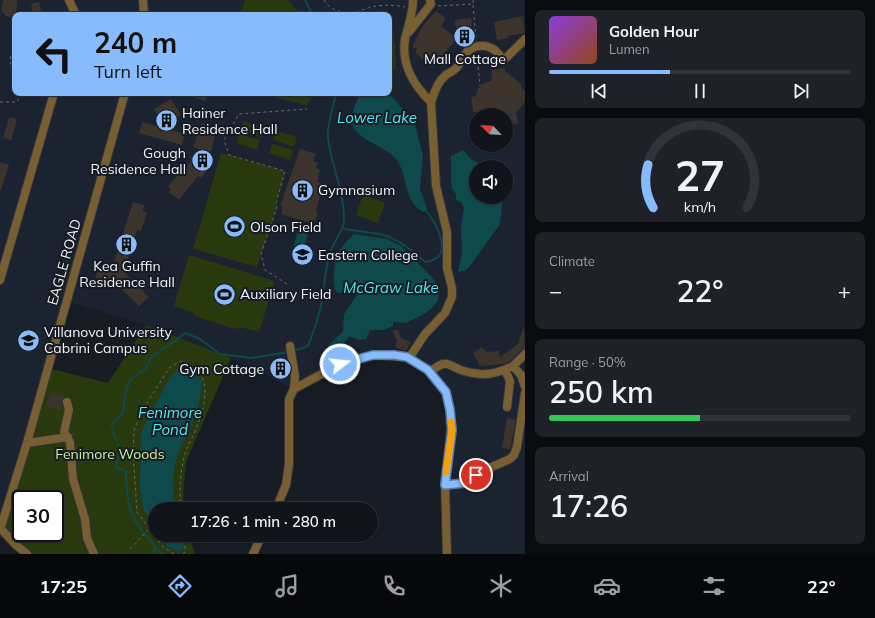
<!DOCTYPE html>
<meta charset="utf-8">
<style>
:root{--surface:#11141a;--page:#1e2127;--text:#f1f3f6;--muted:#9c9ea2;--line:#303339;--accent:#87bbfb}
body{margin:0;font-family:Mulish,sans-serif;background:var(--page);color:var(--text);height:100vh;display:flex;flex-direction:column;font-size:15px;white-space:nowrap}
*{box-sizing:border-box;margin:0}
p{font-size:13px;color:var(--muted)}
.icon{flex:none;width:22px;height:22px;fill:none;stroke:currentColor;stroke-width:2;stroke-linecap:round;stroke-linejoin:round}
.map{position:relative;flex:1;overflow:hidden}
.side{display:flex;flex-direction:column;gap:10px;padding:10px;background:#090b0e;width:350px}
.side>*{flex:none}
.hud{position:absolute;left:12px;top:12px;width:380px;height:84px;border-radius:8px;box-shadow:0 1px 3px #0004,0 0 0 1px var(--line);background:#87bbfb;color:#111;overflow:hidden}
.needle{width:26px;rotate:295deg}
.buttons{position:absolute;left:469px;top:108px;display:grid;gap:8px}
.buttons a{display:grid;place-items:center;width:44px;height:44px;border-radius:50%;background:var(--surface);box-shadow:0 1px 3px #0004,0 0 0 1px var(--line);font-size:20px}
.speed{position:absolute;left:12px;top:490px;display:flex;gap:8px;font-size:20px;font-weight:700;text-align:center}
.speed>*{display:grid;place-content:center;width:52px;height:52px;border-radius:50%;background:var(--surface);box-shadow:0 1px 3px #0004,0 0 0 1px var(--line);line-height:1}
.speed .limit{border:2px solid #111;border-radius:6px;background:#fff;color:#111}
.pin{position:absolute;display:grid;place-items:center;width:34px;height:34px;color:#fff;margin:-17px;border:2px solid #fff;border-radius:50%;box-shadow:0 1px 4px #0007}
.me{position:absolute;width:44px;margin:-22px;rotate:74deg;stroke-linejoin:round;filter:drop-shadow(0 0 3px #0008)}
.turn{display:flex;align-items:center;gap:14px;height:84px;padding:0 16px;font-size:18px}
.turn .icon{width:52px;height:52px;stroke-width:2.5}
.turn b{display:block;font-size:28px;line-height:34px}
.big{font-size:30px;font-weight:600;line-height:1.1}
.side .tile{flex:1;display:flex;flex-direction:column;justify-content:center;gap:6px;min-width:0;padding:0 14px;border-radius:8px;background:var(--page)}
.side .dial{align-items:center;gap:0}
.dial svg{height:104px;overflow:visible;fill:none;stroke:var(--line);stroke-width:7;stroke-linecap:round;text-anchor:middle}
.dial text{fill:var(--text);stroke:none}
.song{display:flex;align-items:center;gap:12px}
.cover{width:48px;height:48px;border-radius:6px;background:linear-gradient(135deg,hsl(270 70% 55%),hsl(20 70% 35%))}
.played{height:4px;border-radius:2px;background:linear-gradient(90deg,var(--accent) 40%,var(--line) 40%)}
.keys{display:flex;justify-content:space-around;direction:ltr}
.heat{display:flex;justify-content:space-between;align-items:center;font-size:22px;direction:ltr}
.charge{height:6px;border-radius:3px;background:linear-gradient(90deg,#34c759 50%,var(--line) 0)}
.trip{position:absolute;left:148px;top:502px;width:230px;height:40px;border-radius:20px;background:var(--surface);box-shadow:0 1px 3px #0004,0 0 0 1px var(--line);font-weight:600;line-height:40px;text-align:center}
.menu{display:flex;height:64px;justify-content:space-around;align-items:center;background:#07080a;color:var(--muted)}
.menu .icon{width:28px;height:28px}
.menu .active{color:var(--accent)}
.menu b{font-size:18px;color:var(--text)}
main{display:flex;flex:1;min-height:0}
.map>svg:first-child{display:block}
</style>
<main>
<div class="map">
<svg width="525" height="554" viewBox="0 0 525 554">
<rect width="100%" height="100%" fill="#171b23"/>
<path fill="#1c2330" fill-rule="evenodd" d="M0,0H525V554H448L445,482L451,430L446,393L428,370L394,355L340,364L294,389L231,358L146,325L67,301L0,527ZM15,15H389V93H15ZM476,115H506V145H476ZM476,167H506V197H476Z"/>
<path fill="#28390e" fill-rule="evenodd" d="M245,0H288L301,15H240Z
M385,10L389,13L395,45L396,69L389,71V15H369Z
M257,93H314L307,105Z
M243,121L264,127L261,137L241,130Z
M276,131L297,137L294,147L273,140Z
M239,134L260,140L257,150L237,143Z
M272,144L293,150L290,160L269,153Z
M221,153L285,171L276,204L277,207L257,267L193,249Z
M363,195L385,203L378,223L356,215Z
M189,255L275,281L259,332L240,327L234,329L195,316L192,312L174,306Z
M146,325L231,358L186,462L183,497L185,509H155V535H189L195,554H27L1,529L48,368L108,383ZM21,499H55V533H21Z"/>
<path fill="#0e494b" d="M361,93H388L411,118L416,128L423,156L420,189L427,209L424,212C404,203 408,178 398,162C388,146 364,144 354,128C348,118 356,102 361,93Z
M463,150L472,160L487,167H476V197H503L500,224L470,266L466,270L458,272L462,253L461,226L464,208L461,202L456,200V194L452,189L451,182V156Z
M298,231L308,234L302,255L292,252Z
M354,234L387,239L401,246L432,277L439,289L438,300L433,307L426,313L406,323L393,322V326L383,330H370L366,339L358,340L355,338L349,337L339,348L327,349L330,343L343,332L344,314L357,295C353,284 346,290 340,293L336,292C334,287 334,282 334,276C334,255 340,248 354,234Z
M185,366L192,370L202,381C201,398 197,414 190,429C186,438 180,447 177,457C172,472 173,493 175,509H155V528L144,511L140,488L141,433L150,413L172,375L177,370Z
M159,535H182L184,547L178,552L167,546Z"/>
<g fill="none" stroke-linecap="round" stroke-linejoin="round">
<path stroke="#0e494b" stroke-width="2" d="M305,0L313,15
M344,229C356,231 367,232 379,234C397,237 412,251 425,262C457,258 436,223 425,209
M293,351L308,346C315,329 321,311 323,293C325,277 326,263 332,248C337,235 345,231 344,215C343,189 331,164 328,138C326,128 334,104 336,93
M153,554L155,547
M162,554C153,544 136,527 132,514C127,501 126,485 126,471L116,468L120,449L111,426L123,413L126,392L130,380L145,369L151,357L169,345L185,333L200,339L220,354L251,358L289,352"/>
</g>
<path fill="#3c332d" d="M3,0H17L16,15H12L11,17L5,16V14L1,12Z
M39,2L42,15H33L31,4Z
M436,11L446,18L441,26L457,38L432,68L415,52L417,49L412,47L422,27Z
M523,16L525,33L508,36L509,38L497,40L494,22Z
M471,18L472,26L468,27L469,43L463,47L461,33L457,38L455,20Z
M505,68V71L522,85L521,88L525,91V102L516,113L518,124L506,125V115H497L494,113L491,115L487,112H473L471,97L476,96L477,91L482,84L491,81L492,70Z
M183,93H208L205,101Z
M171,99L181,115L164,125L154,109Z
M9,117L17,119L11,140L3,138Z
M142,122L185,134L182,145L139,133Z
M202,123L217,128L211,151L205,152L214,163L201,178L198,176L179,200L169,192L171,189L168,186L192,160L190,157L199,149L193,147Z
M300,149L316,154L313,161L318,163L316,168L320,170L317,182L323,184L316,211L318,212L314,224L281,214L283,206H280Z
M0,162L9,165L1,190H0Z
M133,202L145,205L142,211L147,213L141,231L137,230L124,272L149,297L139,306L115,283L95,278L99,266L112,269Z
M524,327L525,349L521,350L510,361L505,364L480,366L473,353L482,347L486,352L499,351L500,357L518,344Z
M398,329L401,338L411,342L406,351L395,347L397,341L393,331Z
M280,359L288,368L276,378L270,371L272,369L270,367Z
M50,392L64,395L60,410L46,407Z
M507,418L516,420L510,449L502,448Z"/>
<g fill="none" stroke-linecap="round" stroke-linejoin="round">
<defs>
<path id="minor" d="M69,0L76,15
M143,0L144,15
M409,32L431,4L430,0
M431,102C435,92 437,82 446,75C450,72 455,71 458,66C462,61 463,55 468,51C480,41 495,46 502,59L506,58L525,39
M0,280L54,93
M409,358L425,334L445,313L452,297V288L447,268V232L436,186L431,102C414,86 401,64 405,39C408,26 413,14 413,0
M513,366L525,354
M505,370L510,381L507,407
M430,372C435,368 440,363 447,364C452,365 459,370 464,371C482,377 496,374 513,366L521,375L525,387
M294,389L340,364L373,355L407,357L428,370L446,393L450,410L451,430L445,482L447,554
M67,402L69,410L64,432L70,442L73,479L85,519L87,538L94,554
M27,443L68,437
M445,485L460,484L470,481L487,469L510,459L514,455L517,447L525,393
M276,509L286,485L289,464V399L294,389L295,376L290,346
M0,528L16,545L27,554
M0,530L27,443L125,93
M253,554L262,535"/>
</defs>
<use href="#minor" stroke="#31353d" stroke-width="10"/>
<path stroke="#656870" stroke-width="1" stroke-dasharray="3 3" stroke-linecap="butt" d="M324,0C328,9 341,13 351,12C360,12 368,7 376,6C386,5 395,5 405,7
M473,5L476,39
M438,6L473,4V0
M15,45C7,57 11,66 15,79
M477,55L480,86
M0,102H17L21,93
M287,284L265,270L261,254L277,207L276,204L285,171L229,155L224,140L239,114L307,109
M130,549L148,530
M174,554L163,547L137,512L133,452L134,431L140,414L169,368L181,361C215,371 206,406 195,431C192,439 187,446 185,454C180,472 179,491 181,509
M183,554L185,552V535"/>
<use href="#minor" stroke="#775f32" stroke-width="8"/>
</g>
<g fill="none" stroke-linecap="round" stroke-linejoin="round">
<defs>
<path id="route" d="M340,364L373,355H394L407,357L428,370L446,392L450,410L452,430L445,485L464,483L476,475"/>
</defs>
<use href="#route" stroke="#587aa3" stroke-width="10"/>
<use href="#route" stroke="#87bbfb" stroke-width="7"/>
<path stroke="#f59e0b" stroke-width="7" d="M446,472L452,430L451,422"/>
</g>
<defs>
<symbol id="building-disc" viewBox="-11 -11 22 22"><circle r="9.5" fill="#87bbfb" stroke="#171b23"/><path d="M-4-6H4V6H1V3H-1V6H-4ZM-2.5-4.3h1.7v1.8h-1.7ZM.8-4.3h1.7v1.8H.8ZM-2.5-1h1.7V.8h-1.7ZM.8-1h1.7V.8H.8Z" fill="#111"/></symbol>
<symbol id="stadium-disc" viewBox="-11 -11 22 22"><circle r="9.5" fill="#87bbfb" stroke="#171b23"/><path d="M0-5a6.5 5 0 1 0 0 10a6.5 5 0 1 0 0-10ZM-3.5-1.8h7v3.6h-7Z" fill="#111"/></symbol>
<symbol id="school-disc" viewBox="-11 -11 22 22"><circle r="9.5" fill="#87bbfb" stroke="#171b23"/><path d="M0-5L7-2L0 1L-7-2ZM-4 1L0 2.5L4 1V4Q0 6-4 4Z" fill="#111"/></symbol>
<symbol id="university-disc" viewBox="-11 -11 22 22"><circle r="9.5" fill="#87bbfb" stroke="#171b23"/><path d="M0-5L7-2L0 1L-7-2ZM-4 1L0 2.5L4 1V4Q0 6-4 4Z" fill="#111"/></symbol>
</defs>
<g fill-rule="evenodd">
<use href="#building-disc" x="452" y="24" width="25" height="25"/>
<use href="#building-disc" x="154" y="108" width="25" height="25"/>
<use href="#building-disc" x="190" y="148" width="25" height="25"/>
<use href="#building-disc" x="290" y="178" width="25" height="25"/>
<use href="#stadium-disc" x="222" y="214" width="25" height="25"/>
<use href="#building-disc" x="114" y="232" width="25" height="25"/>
<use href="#school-disc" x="290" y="242" width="25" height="25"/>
<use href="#stadium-disc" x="212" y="282" width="25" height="25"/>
<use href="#university-disc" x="16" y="328" width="25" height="25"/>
<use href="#building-disc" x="268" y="356" width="25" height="25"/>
</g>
<g text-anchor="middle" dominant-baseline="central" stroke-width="4" stroke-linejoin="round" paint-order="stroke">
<g font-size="14" fill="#f1f4fa" stroke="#171b23" text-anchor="start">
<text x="465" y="59" text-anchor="middle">Mall Cottage</text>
<text x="182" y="113">Hainer<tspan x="182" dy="16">Residence Hall</tspan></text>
<text x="186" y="153" text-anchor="end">Gough<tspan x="186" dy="16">Residence Hall</tspan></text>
<text x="318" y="190">Gymnasium</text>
<text x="250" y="227">Olson Field</text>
<text x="318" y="255">Eastern College</text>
<text x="127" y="266" text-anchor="middle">Kea Guffin<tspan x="127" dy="16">Residence Hall</tspan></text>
<text x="240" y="294">Auxiliary Field</text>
<text x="44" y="332">Villanova University<tspan x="44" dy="16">Cabrini Campus</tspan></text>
<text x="264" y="369" text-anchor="end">Gym Cottage</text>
</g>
<g font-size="14" fill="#f1f4fa" stroke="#171b23">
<text transform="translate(64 262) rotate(-74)">EAGLE ROAD</text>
</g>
<g font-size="14" fill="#c9f296" stroke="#171b23">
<text x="110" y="454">Fenimore Woods</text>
</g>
<g font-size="15" font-style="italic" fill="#52eaed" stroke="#171b23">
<text x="377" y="117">Lower Lake</text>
<text x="391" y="287">McGraw Lake</text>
<text x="170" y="412">Fenimore<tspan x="170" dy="17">Pond</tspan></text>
</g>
</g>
</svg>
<div class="buttons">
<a><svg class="needle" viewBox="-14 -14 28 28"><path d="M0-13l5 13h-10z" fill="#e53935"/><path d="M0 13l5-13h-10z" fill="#9c9ea2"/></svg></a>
<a><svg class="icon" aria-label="sound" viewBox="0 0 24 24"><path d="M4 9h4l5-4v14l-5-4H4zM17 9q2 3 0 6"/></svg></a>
</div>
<div class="speed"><div class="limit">30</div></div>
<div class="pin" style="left:476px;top:475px;background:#d93025"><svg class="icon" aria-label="arrive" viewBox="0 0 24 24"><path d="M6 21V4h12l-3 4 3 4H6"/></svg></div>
<svg class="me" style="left:340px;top:364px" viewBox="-20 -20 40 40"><circle r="17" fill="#87bbfb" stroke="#fff" stroke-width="3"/><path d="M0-11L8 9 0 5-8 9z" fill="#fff"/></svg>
<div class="trip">17:26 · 1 min · 280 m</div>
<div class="hud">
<div class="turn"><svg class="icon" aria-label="left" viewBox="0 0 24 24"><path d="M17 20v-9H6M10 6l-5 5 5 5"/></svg><div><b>240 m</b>Turn left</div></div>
</div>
</div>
<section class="side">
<div class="tile">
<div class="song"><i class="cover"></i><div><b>Golden Hour</b><p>Lumen</p></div></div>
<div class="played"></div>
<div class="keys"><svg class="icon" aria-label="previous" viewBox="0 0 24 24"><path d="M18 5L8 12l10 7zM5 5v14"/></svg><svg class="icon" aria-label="pause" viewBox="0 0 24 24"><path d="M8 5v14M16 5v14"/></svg><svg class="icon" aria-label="next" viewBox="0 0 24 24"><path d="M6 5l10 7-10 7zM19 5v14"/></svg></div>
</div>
<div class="tile dial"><svg viewBox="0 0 100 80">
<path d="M14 69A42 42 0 1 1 86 69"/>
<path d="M14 69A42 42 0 0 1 10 36" stroke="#87bbfb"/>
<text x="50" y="56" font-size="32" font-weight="700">27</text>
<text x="50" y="72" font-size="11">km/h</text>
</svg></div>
<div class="tile"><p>Climate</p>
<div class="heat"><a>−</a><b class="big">22°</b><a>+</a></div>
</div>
<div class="tile"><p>Range · 50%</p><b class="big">250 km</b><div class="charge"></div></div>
<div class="tile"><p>Arrival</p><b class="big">17:26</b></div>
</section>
</main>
<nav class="menu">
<b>17:25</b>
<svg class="icon active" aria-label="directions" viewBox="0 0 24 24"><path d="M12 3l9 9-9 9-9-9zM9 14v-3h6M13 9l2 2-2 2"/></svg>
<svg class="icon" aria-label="music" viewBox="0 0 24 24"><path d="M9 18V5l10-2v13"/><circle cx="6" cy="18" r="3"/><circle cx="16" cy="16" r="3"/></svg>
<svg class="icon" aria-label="phone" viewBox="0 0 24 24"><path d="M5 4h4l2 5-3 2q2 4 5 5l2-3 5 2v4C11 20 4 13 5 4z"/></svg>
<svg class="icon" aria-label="climate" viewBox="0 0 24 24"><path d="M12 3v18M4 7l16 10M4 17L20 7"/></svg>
<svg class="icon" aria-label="car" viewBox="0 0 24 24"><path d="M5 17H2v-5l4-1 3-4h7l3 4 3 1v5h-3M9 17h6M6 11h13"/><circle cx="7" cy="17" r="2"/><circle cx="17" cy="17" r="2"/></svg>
<svg class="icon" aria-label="filters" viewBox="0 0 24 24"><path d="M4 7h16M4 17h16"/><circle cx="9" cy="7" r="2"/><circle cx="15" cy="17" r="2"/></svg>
<b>22°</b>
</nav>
